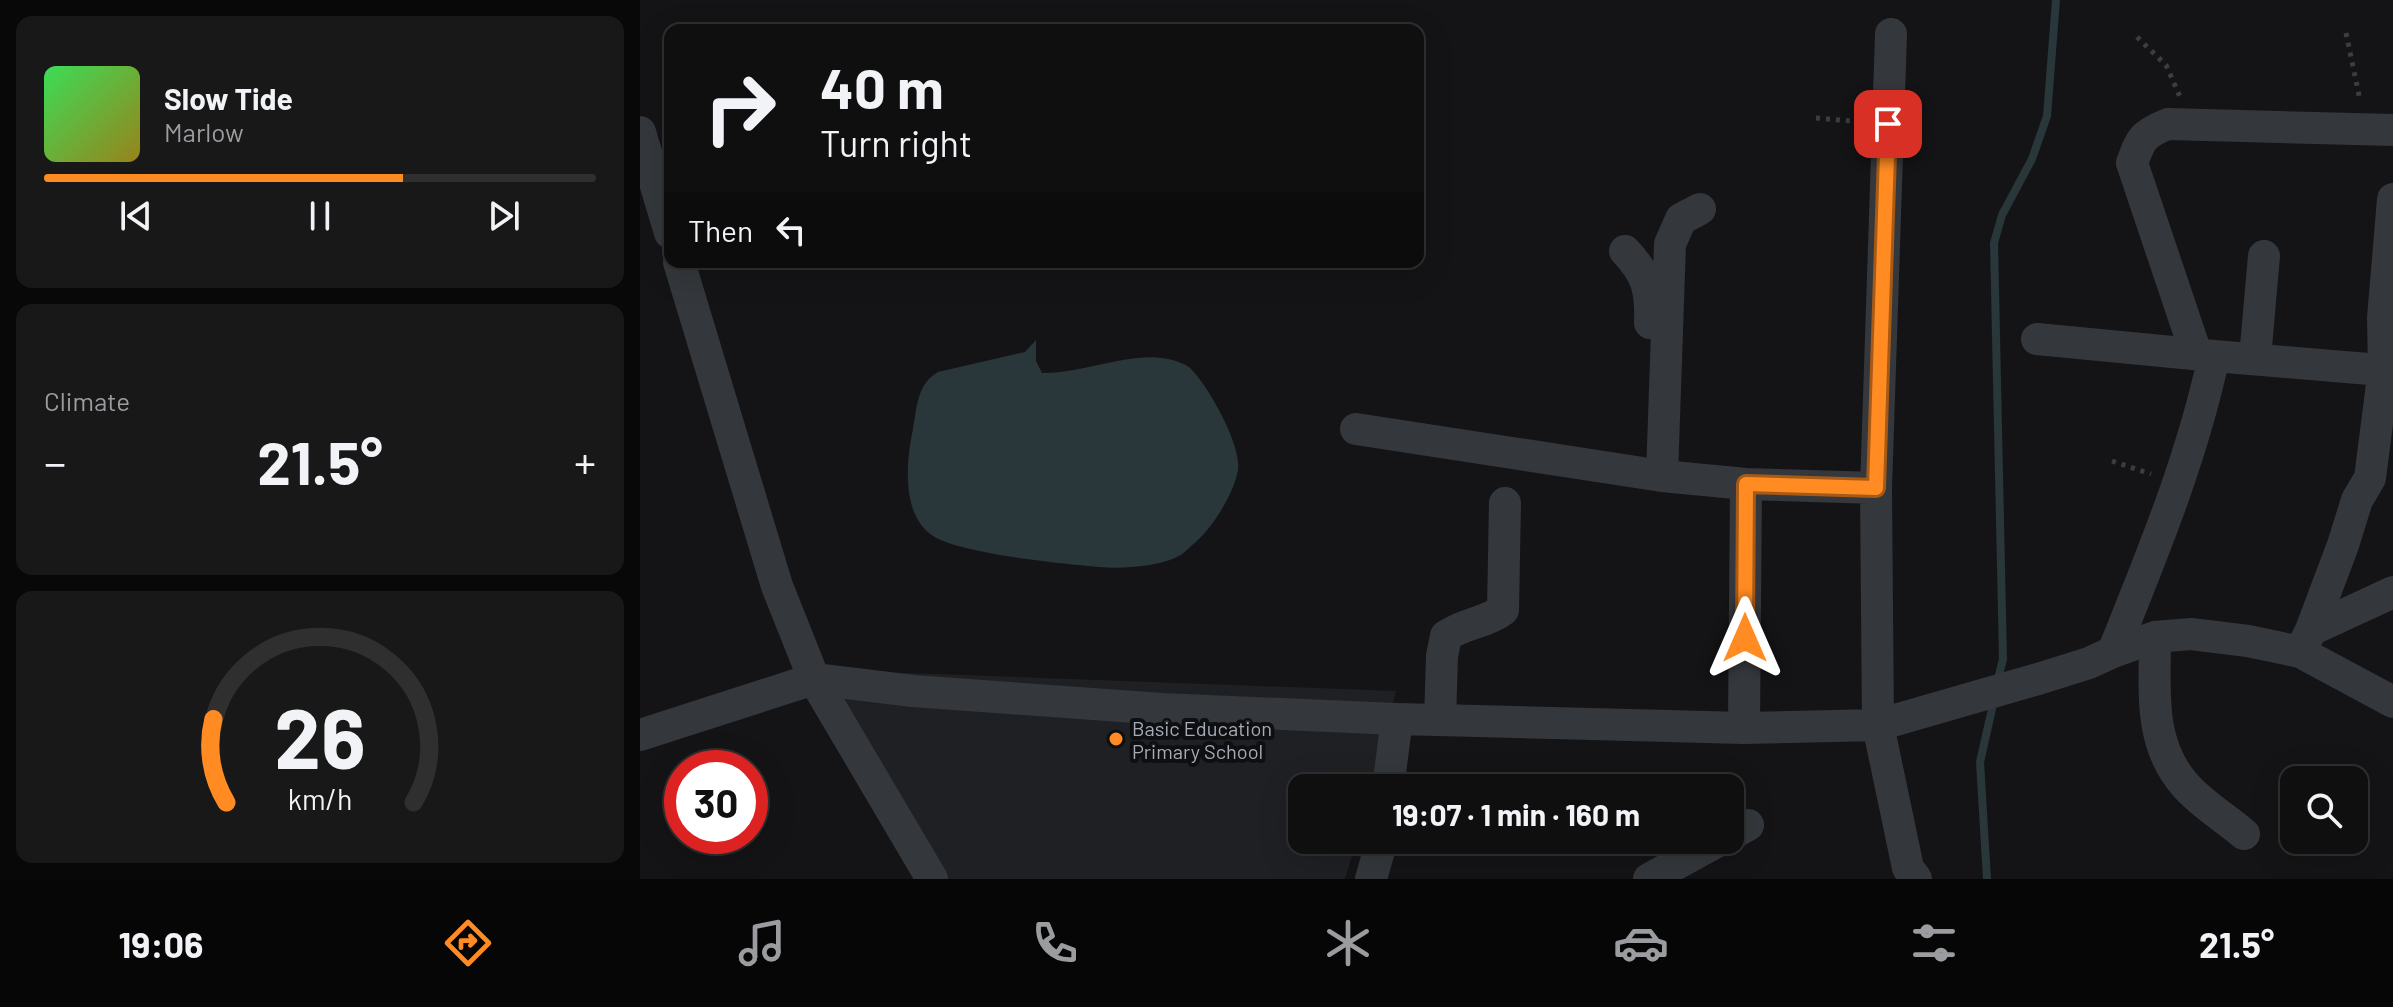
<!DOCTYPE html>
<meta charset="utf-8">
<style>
:root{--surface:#0f0f10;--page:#181819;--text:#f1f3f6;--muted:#9b9c9f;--line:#2f2f30;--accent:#ff8b22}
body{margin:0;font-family:Barlow,sans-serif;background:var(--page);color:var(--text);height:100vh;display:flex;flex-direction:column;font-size:30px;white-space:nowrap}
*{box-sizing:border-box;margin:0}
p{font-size:26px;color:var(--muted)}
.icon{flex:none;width:44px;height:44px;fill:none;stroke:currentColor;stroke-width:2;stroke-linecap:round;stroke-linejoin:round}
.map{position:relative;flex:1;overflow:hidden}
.details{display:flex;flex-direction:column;gap:16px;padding:16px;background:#080809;width:640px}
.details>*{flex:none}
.banner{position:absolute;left:24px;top:24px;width:760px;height:244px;border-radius:16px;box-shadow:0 8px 32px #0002,0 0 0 2px var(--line);background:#0f0f10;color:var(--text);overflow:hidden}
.controls{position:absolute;left:1640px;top:766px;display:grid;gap:16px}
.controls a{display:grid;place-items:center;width:88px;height:88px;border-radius:16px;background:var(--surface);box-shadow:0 8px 32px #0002,0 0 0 2px var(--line);font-size:40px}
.speed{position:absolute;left:24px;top:750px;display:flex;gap:16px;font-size:40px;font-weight:700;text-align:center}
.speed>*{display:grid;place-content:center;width:104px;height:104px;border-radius:50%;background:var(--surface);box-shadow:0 8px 32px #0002,0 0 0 2px var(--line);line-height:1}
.speed .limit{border:12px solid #d22;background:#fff;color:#111}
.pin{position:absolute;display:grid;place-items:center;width:68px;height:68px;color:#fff;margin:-34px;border-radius:16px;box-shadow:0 4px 12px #0006}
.me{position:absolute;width:88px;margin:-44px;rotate:0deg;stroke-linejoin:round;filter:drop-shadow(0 0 6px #0008)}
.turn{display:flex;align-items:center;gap:28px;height:168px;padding:0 24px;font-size:36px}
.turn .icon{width:104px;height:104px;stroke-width:2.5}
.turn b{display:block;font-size:56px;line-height:68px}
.then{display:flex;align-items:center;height:76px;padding:0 24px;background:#0003;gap:16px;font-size:30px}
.big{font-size:60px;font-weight:700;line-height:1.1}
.details .widget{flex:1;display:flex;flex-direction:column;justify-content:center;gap:12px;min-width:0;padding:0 28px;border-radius:16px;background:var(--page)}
.details .dial{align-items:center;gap:0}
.dial svg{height:208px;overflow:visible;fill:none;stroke:var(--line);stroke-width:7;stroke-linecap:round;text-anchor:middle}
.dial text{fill:var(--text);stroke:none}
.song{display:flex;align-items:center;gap:24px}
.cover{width:96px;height:96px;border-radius:12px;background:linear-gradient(135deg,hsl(130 70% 55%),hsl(50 70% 35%))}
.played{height:8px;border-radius:4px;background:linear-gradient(90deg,var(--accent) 65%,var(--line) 65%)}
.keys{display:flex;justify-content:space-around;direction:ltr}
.heat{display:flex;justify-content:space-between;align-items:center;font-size:44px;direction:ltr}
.trip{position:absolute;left:648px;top:774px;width:456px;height:80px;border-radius:16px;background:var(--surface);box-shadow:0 8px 32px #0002,0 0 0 2px var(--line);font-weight:700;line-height:80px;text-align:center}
.tab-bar{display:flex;height:128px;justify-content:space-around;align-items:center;background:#060606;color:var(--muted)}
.tab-bar .icon{width:56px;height:56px}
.tab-bar .on{color:var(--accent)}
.tab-bar b{font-size:36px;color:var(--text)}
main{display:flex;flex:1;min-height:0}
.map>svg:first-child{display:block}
</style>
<main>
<section class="details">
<div class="widget">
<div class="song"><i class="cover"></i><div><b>Slow Tide</b><p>Marlow</p></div></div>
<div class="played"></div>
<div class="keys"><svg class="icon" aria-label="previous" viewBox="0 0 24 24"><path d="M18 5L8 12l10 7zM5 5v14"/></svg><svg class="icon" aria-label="pause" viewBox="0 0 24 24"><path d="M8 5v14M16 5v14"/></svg><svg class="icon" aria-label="next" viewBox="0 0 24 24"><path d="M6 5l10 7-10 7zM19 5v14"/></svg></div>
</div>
<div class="widget"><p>Climate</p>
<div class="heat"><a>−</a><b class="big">21.5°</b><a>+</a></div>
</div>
<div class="widget dial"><svg viewBox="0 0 100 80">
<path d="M14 69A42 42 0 1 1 86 69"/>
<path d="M14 69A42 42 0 0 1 9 37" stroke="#ff8b22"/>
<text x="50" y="56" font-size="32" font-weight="700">26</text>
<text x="50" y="72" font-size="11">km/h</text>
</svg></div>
</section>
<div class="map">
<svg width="1753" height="879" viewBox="0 0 1753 879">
<rect width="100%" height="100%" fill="#141416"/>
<path fill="#1f2023" d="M268,673L756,691L731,788H662V840H717L705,879H292L174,679Z"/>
<path fill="#29363a" d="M396,340V361L402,373C443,374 489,351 528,359C534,360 546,364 550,368C568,385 602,446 598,470C594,494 571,531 551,546C547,550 542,555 537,557C516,567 482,569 459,567C424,564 321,554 293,536C261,515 266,462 273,429C277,407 277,384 298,372L385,352Z"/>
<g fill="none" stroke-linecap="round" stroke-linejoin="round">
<path stroke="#29363a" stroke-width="8" d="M1357,683L1363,659L1354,243L1362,215L1392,159L1407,116L1416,0
M1347,879L1340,762L1354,700"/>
<path stroke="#3a3e42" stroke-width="5" stroke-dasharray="4 6" stroke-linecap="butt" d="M1706,33L1720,100
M1497,37L1526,65L1541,99
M1176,118L1223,122
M1472,461L1511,474"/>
<path stroke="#34373b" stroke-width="32" d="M1251,34L1236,488L1238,725L1268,868L1276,879
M0,132L30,233
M985,251C1008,275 1011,291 1010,323
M39,262L137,586L174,679L292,879
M1397,339L1574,356
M1556,353L1492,163C1501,138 1503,134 1528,124L1753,130
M1615,358L1624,256
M716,429L1022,476L1106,484L1236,488
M1022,476L1030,244L1041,219L1060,209
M1671,630L1753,592
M1515,637C1515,690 1508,744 1546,786C1562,804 1585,818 1604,834
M1473,652L1515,637L1551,634L1608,641L1660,652L1753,702
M1660,652L1671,630L1703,545L1717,500L1730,478L1744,369L1743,318L1753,199
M800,720L802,656L806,636C824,623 846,623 863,610L865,503
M1104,728L1106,484
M0,735L174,679L273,691L522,709L757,719L1104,728L1238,725L1398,679L1449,663L1473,652C1512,555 1552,459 1574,356L1753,371
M748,788L757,719
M1090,835L1108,825
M731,879L742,840
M1009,879L1080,840"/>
</g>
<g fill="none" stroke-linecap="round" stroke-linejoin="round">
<defs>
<path id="route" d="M1105,638L1106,484L1236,488L1248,124"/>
</defs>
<use href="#route" stroke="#a65a16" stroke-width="20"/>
<use href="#route" stroke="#ff8b22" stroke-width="14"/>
</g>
<circle fill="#ff8b22" stroke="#0f0f11" stroke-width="3" cx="476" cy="739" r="8"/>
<g text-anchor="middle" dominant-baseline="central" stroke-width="8" stroke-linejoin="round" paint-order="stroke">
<g font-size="20" fill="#a4adb7" stroke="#0f0f11" text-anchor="start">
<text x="492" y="728">Basic Education<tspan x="492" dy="23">Primary School</tspan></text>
</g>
</g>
</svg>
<div class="controls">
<a><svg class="icon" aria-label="search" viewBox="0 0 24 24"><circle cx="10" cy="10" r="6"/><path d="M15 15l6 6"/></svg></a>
</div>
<div class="speed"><div class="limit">30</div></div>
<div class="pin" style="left:1248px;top:124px;background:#d93025"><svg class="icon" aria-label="arrive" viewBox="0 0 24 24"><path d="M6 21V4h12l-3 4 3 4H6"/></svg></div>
<svg class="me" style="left:1105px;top:638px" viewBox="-20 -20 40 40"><path d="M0-17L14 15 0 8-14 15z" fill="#ff8b22" stroke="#fff" stroke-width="4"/></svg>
<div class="trip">19:07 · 1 min · 160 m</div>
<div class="banner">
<div class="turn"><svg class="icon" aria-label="right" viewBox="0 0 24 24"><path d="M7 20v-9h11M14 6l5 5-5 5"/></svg><div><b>40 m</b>Turn right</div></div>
<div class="then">Then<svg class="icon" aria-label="left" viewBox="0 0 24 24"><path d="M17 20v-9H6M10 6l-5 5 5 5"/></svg></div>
</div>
</div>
</main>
<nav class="tab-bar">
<b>19:06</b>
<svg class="icon on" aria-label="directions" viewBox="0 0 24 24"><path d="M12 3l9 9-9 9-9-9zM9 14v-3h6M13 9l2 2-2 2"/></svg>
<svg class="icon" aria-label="music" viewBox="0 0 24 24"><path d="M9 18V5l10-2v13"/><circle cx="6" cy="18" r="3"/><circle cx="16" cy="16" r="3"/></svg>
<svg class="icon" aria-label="phone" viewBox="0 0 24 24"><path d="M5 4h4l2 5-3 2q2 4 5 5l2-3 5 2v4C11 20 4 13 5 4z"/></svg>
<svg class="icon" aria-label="climate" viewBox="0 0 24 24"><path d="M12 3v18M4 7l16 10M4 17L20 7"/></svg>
<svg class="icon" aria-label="car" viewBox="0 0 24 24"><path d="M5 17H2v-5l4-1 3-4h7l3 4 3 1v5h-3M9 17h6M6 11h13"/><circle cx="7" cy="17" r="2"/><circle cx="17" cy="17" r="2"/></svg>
<svg class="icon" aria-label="filters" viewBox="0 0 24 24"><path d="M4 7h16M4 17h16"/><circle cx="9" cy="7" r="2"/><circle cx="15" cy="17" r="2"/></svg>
<b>21.5°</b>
</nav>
